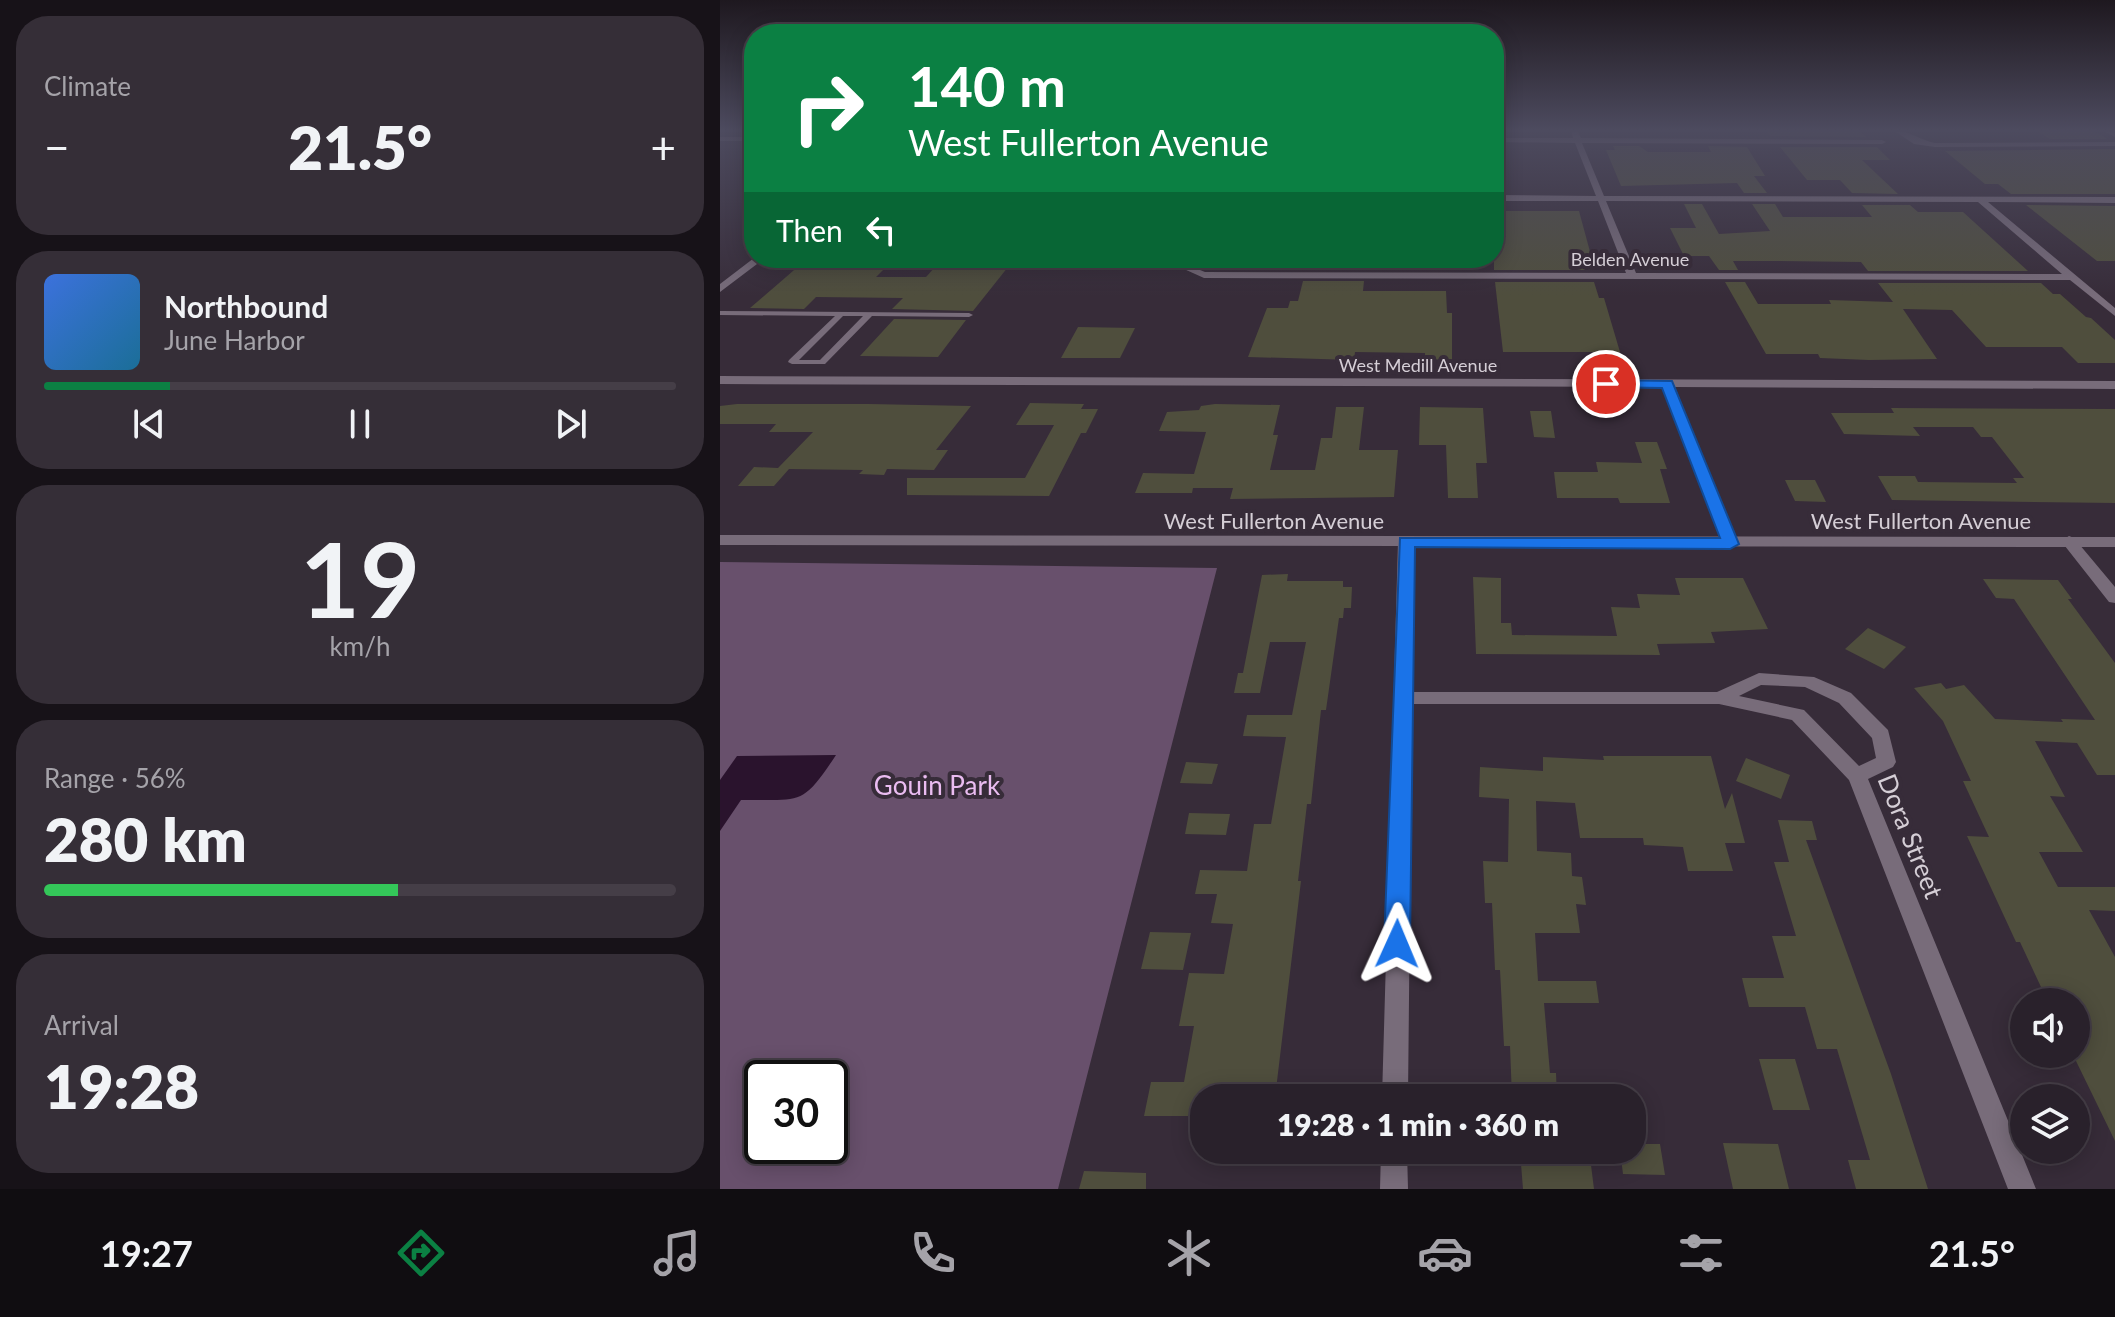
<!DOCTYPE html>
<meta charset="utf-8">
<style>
:root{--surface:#29212b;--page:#352e37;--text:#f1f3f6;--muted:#a5a3a9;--line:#453e47;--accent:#0b8043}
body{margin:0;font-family:Lato,sans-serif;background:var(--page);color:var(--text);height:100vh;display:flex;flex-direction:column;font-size:30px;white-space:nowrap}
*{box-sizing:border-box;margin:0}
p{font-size:26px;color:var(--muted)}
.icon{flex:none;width:44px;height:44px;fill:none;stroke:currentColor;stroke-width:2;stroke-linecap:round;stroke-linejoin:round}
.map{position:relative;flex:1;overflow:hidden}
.sheet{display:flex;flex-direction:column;gap:16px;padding:16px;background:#171218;width:720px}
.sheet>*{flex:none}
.banner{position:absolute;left:24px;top:24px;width:760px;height:244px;border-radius:32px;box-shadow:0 4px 20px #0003,0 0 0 2px var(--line);background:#0b8043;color:#fff;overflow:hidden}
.tools{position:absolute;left:1290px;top:988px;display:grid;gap:16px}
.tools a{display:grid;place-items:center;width:80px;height:80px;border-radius:50%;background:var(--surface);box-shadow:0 4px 20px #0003,0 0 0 2px var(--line);font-size:40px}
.speed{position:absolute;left:24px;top:1060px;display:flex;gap:16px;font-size:40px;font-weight:700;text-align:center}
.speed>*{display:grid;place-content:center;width:104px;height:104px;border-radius:50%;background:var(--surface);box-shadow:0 4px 20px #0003,0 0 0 2px var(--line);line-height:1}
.speed .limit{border:4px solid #111;border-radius:12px;background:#fff;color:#111}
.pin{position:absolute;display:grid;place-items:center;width:68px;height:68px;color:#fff;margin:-34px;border:4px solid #fff;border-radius:50%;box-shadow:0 2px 8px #0007}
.me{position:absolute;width:88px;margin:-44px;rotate:1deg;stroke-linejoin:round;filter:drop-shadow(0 0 6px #0008)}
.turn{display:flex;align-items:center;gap:28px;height:168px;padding:0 32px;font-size:36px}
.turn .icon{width:104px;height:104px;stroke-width:2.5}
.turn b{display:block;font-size:56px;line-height:68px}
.then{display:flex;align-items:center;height:76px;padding:0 32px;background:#0003;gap:16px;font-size:30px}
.big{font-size:60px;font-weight:800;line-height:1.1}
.sheet .widget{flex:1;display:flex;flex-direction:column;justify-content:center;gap:12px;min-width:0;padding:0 28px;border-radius:32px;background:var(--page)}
.sheet .dial{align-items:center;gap:0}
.dial b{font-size:104px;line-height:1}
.song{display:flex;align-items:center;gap:24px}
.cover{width:96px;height:96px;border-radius:12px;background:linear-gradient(135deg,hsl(220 70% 55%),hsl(200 70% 35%))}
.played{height:8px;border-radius:4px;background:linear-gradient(90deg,var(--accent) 20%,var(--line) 20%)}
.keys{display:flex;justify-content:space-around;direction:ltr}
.heat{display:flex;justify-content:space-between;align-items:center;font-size:44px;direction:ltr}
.charge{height:12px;border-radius:6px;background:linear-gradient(90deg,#34c759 56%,var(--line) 0)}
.trip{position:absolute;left:470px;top:1084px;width:456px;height:80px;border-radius:32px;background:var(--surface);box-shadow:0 4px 20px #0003,0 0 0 2px var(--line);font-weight:800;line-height:80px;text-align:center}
.tabs{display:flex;height:128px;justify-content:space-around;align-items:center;background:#100d11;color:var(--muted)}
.tabs .icon{width:56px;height:56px}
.tabs .on{color:var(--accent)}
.tabs b{font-size:36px;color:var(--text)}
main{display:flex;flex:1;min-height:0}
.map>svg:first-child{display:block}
</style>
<main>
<section class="sheet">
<div class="widget"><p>Climate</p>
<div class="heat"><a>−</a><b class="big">21.5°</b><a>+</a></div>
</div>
<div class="widget">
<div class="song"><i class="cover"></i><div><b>Northbound</b><p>June Harbor</p></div></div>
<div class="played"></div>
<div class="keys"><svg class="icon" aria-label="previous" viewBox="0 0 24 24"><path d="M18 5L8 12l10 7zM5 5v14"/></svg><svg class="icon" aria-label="pause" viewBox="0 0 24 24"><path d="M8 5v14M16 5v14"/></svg><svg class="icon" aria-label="next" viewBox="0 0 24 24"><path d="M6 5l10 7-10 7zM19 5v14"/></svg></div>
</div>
<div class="widget dial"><b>19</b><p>km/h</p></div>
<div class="widget"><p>Range · 56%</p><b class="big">280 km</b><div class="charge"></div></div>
<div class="widget"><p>Arrival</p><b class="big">19:28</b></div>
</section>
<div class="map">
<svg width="1395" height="1189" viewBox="0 0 1395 1189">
<rect width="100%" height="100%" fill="#372c39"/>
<path fill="#68506c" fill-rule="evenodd" d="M0,562L497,568L338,1189H0ZM42,1078H110V1146H42Z"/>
<path fill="#2a132d" d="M116,755C81,808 81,799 21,800L0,831V780L17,756Z"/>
<path fill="#4f4e3d" d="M1045,130H1138L1146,137L1051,136Z
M1315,130H1372L1388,139H1330Z
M893,146H919L928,152H991L988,146L1027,147L1045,176H1034L1047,193H1024L1017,183L901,186L886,150H895Z
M1060,147H1157L1170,160H1142L1178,194L1132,193L1120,180H1087Z
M1395,149V194H1291L1278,184H1265L1225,151Z
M964,204H982L999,234L1050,231L1032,204H1055L1063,217H1152L1142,205H1190L1198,212H1243L1308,271H1148L1141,262L1050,261H1013L1018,270H999L989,256H964L950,228H976Z
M1306,205L1395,206V261H1377Z
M774,211H859L872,259H867L870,270H774Z
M88,258L167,260L162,264H169L156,277H206L216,266L288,267L253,311L172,309L183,298L96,297L84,309L30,308Z
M589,258H647L646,269H586Z
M583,281H644L643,291H726L727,313H732V360L705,359V353L635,352L634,360L528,357L547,308H568L570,301H578Z
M775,282H874L879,298H884L900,352H783Z
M1005,282H1025L1038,304H1111L1109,300L1173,302L1158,283H1321L1333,294H1340L1366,317L1371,318L1395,340V363H1358L1342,347H1266L1232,310L1183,309L1217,359L1149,360L1100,358L1098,354H1046Z
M174,319L246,320L218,357L140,356Z
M358,327L415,328L400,358H341Z
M310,403L364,404L361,409H378L366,433H361L329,496L187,495V478H305L334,425H296Z
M17,404H149L251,406L216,450H228L214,470L167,469L164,475L139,474L143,470L69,469L54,486H18L34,467L58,468L93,432H49L56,424H0V406Z
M495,404L560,405L553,435H558L550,470H595L601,438H612L616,407H644L639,450H678L674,497L510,499L513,488H473L472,493H415L423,473L474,474L486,432L439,431L447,412L479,410L481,406Z
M700,407L763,408L767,463H756L758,498H728L726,445H699Z
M1171,408L1395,409V503L1172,500L1158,476H1195L1198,482L1297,483L1293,478H1304L1272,437H1261L1253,427H1193L1200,436L1124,434L1111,413H1174Z
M810,411H831L835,438L814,437Z
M915,442H937L947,469H940L950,503H900L898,498H837L834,472H878L876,462L922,463Z
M1065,480H1095L1106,502L1075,501Z
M568,574L567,581H623V587H632L631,608H624L623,618H619L606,710H601L591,804H587L578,881H581L555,1098H479L476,1116H424L431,1082H464L474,1026H459L469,973L504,974L513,924L491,923L497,894H475L480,870L527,871L534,824H551L566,737L523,736L527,715H572L586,642H550L540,693H514L518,673H523L542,575Z
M753,577L781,578V623H791L792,635L897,636L891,607L920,608L917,594L960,595L955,578H1023L1048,629L991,632L995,643L937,644L940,655L756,654Z
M1263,579L1338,580L1352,599H1348L1395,663V775H1377L1357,743L1315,741L1345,797L1330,796L1363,852H1319L1338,887H1395V911L1369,910L1395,957V1141L1356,1061V1002H1328L1300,942H1296L1247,836L1269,837L1243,781H1251L1223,721L1194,688L1221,683L1226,689L1244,685L1275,719L1343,722L1341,719L1375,720L1294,599L1276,598Z
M1148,628L1186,647L1164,669L1125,649Z
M883,756H991L1005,809L1012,793L1025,843H1005L1013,871H968L963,847L924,845L923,838H860L855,803L816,801L817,851L851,853L852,876L862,877L866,905L856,904L860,933H815L818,981H876L879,1003H824L830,1073H836L837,1098H792L790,1046H784L780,970H775L772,903H765L763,861L788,862L789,799L759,797L760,767L823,771V757L884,760Z
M1026,758L1070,775L1061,799L1016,781Z
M466,762L498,764L492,784L460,783Z
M469,813L510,814L506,835L465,834Z
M1058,820L1092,821L1097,840H1086L1171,1074L1208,1189H1136L1128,1160H1150L1117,1049H1097L1085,1007H1029L1022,978H1064L1052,936H1076L1054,862H1069Z
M430,932L471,933L463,970L421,969Z
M1039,1059H1075L1090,1110H1053Z
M1003,1143L1058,1144L1069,1189H1013Z
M912,1144H940L945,1175L903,1174L900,1150H912Z
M801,1164L871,1165L874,1189H803Z
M364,1171L426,1173V1189H359Z"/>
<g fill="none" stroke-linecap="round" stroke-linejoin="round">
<path fill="#786c7a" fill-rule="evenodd" d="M1382,130H1388L1395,133V137Z
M0,311L249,313L253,315L249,317L152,316L105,364H72L68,362L69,360L115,316L0,315ZM123,316H143L100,360H79Z"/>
<path fill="#786c7a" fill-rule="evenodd" d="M851,130H857L861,138L1162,140L1166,142L1162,144L862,143L884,196L1395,197V203L1268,202L1395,308V316L1350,280L484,278L464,269L469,258H479L475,268L485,272L906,273L878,201H774V195L876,196L855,143L774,142V138H853ZM886,201L1258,202L1342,274L916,273Z
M1173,130C1186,129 1200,140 1215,143L1395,142V146L1215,147L1194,144Z
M0,137H34V141H0Z
M34,258H45L0,292V284Z
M0,376L1395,381V389L955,387L1018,544L1010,549L1002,544L943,387L0,384Z
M1349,536L1354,538L1395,587V603L1389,602L1341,541Z
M686,537L694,542L692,692H997L1039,673L1094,677L1131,693L1168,730L1176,762L1173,767L1148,779L1316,1189H1288L1129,780L1072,720L999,704H692L688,1098H662L678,542ZM1041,685L1085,687L1119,703L1152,738L1156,758L1139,766L1084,710L1019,696Z
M661,1150H687L688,1189H660Z"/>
<path fill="#786c7a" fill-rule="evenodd" d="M0,535L1395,537V547L0,545Z"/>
</g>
<linearGradient id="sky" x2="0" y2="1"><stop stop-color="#1e181f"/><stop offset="0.44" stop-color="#4d4b5f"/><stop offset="1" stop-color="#4d4b5f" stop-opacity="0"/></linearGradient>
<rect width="1395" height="296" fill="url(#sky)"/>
<path fill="#1a73e8" stroke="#114b97" stroke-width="2" d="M886,380L952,381L1019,544L1010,549L695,547L690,944L686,952L677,956L668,952L664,944L680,538H1000L942,388L881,387L879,384Z"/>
<g text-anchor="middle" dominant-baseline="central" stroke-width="8" stroke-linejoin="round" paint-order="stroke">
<g font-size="18" fill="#d5ced6" stroke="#372c39">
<text x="910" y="259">Belden Avenue</text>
<text x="698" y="365">West Medill Avenue</text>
</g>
<g font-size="22" fill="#d5ced6" stroke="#372c39">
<text x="554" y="520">West Fullerton Avenue</text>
<text x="1201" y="520">West Fullerton Avenue</text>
</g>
<g font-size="26" fill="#eabcf1" stroke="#372c39">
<text x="217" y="785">Gouin Park</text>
</g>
<g font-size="26" fill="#d5ced6" stroke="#372c39">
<text transform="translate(1191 836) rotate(68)">Dora Street</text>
</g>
</g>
</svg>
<div class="tools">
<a><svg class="icon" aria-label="sound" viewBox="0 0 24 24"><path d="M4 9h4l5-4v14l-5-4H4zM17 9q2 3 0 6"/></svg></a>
<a><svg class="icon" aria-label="layers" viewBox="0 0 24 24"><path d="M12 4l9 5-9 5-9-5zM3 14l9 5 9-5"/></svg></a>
</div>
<div class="speed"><div class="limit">30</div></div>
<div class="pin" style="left:886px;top:384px;background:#d93025"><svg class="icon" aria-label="arrive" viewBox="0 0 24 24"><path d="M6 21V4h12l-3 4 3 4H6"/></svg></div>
<svg class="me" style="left:677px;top:944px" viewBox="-20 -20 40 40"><path d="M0-17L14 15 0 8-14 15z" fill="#1a73e8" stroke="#fff" stroke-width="4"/></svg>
<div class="trip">19:28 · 1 min · 360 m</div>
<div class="banner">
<div class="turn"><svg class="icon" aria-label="right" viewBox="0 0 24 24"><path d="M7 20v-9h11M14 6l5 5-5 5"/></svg><div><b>140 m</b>West Fullerton Avenue</div></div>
<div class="then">Then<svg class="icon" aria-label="left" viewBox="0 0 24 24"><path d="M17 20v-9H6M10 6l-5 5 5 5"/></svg></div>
</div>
</div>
</main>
<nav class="tabs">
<b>19:27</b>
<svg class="icon on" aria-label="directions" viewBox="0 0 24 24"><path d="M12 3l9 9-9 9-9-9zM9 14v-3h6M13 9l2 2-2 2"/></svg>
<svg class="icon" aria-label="music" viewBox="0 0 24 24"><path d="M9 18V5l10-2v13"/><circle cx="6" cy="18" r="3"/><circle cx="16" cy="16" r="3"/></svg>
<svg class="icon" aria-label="phone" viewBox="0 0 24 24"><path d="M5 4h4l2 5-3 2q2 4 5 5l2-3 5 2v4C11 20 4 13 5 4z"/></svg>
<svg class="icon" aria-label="climate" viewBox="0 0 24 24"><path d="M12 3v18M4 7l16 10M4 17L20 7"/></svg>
<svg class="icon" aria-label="car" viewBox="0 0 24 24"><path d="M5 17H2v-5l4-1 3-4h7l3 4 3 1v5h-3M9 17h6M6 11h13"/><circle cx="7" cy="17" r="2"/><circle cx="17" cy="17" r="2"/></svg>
<svg class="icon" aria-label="filters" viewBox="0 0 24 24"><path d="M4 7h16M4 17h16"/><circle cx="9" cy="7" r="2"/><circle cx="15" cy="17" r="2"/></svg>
<b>21.5°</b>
</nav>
